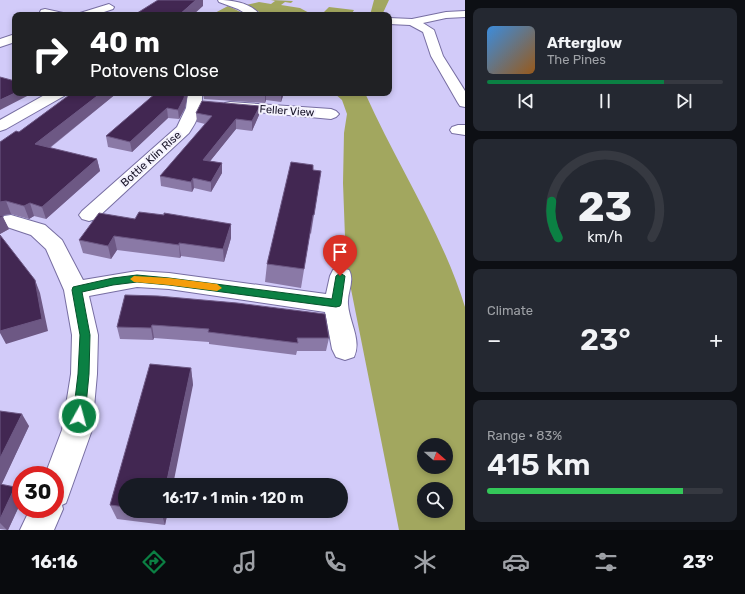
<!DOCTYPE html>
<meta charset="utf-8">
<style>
:root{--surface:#171b24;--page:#242831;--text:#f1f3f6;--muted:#9ea1a6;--line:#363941;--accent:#0b8043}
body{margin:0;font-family:Rubik,sans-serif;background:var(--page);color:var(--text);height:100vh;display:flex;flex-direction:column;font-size:15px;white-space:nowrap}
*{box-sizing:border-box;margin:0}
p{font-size:13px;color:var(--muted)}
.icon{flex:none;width:22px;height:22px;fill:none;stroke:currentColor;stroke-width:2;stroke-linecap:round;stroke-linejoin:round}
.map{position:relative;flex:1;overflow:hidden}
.sheet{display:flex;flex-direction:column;gap:8px;padding:8px;background:#0d0f14;width:280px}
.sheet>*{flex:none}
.guide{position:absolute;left:12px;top:12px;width:380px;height:84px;border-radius:8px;box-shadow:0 2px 6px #0003;background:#202124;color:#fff;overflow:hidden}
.needle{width:26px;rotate:110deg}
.fabs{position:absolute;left:417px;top:438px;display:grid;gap:8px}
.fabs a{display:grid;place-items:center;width:36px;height:36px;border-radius:50%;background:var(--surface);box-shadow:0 2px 6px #0003;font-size:20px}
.speed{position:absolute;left:12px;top:466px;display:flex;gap:8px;font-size:20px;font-weight:700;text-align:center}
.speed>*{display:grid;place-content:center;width:52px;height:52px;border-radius:50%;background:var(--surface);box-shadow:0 2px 6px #0003;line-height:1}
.speed .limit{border:6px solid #d22;background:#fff;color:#111}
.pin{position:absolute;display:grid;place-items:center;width:34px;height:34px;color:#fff;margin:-41px -17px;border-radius:50% 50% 50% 0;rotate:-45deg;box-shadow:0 0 4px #0007}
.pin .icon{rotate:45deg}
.me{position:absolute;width:44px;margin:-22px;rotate:7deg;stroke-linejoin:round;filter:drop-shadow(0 0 3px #0008)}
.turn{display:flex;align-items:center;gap:14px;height:84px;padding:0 12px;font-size:18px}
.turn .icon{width:52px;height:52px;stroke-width:2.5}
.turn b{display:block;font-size:28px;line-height:34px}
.big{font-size:30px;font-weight:600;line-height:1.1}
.sheet .card{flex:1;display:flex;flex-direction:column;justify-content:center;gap:6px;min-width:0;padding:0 14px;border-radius:8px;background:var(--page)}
.sheet .dial{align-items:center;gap:0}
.dial svg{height:104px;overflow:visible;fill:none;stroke:var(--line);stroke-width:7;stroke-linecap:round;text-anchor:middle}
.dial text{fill:var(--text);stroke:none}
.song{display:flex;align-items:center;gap:12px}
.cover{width:48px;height:48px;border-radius:6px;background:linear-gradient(135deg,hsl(210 70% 55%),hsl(30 70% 35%))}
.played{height:4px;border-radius:2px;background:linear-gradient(90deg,var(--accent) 75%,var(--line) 75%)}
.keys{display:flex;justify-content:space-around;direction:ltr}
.heat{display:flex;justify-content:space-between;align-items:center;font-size:22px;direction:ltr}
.charge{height:6px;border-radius:3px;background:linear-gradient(90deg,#34c759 83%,var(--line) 0)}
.trip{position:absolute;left:118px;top:478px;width:230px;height:40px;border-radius:20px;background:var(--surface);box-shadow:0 2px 6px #0003;font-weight:600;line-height:40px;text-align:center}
.tabs{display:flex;height:64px;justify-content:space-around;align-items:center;background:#090b0e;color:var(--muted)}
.tabs .icon{width:28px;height:28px}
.tabs .active{color:var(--accent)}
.tabs b{font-size:18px;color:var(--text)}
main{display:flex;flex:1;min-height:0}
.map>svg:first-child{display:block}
</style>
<main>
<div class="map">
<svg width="465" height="530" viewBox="0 0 465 530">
<rect width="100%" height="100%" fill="#d2cbf9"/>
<path fill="#a2a75f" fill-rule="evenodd" d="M271,0L293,1L291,3L285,2L281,5L300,8L313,15H265L246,5L259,2L271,4L275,1Z
M374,0H389L382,15H370Z
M228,6L247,15H211Z
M329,7L354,10L351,15H321Z
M334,93H365C397,165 442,232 465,307V530H399L346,264L343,183L344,133L347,114L342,100ZM424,445H446V467H424ZM424,489H446V511H424Z"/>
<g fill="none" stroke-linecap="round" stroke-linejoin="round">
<defs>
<path id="street" d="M218,0C233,0 251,3 260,15H248L238,9L219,2Z
M109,4L114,7L113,9L95,15H79L80,13Z
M45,9L63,13L64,15L41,14L40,12L41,10Z
M465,11V17L446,18L423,23L434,30L443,56L465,91V107L460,106L458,103L431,56L423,32L410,25L389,24V18L412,19L446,12Z
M15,34V42L0,47V39Z
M48,93H66L64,96L6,129L0,131V120Z
M188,93H202C203,109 197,121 189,133L96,219L89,221L82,219L79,215L82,211L177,127L186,108Z
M230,102L331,109L336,111L339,114L336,117L331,119L225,109L223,106L225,103Z
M458,125H465V135L452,133L450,130L452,127Z
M11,215L45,225L62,240L83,280L137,271L169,273L326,294L330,276L333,270L341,268L349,270C355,281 347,292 348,304C349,322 362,340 354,357L345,360L336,357L332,349L325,312L169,289L137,287L89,296L98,335L97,374L92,430L66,503L62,505L63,509L54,530H20L30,509H55V475H45L62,430L71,374L72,335L64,290L46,249L31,235L4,226L1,221L4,216Z"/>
</defs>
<use href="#street" stroke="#776ea2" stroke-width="2"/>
<use href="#street" fill="#fff" fill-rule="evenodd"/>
</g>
<path fill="#8a79a6" d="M72,93H117L50,148L97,159L100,171L46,219L34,216L29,219L11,214L4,215L2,216L9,229L0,234V142L19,132Z
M156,93H188L185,108L179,119L168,118L132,152L108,147L106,136Z
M203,93H284L281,102L266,100L265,103L204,99Z
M196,113L259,115L252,131L236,129L210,161L222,163V173L211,192L194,188L192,192L161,186L160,176L205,124L197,122Z
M313,170L321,171L311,234L310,233L301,288L265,282L267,264Z
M135,219L231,224V238L224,262L181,256L180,258L117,250L111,259L83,253L79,240Z
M125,295L329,338L326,351H297L296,355L209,344V342L154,338L153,340L120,339L117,327Z
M191,368L193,385L125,485V511H168L165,525L117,519L110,505Z
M0,411L29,426L1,485L21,502L8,530L0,529Z"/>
<path fill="#6d5884" d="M196,0H203V6L193,15H179Z
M15,93H33L0,110V100Z
M101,93H117L39,156L35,144Z
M185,93H188L185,108L179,119L178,110Z
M265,93H266V100L265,103Z
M281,93H284L281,102Z
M260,106L259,115L252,131V121Z
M167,108L168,118L132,152L130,142Z
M236,119V129L203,170V160Z
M97,159L100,171L46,219L42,207Z
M222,163V173L211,192V182Z
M193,178L194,188L192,192L191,182Z
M6,201L11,214L4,215L2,218L3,217L9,229L0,234V202Z
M30,203L34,216L29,219L24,206Z
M231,224V238L224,262L223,249Z
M114,236L117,250L111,259L108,246Z
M179,243L181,256L180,258L179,245Z
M35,280L40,293L48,331L6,344L0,333V331Z
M152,325L154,338L153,340L151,328Z
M191,368L193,385L173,485H166Z
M22,414L29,426L0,488V458Z
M15,487L21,495V502L8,530H7L0,523V519Z
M161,511H168L165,525L161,512Z"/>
<path fill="#422752" stroke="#6d5884" d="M158,0H196L179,15H134Z
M0,77L15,81V93L0,100Z
M72,93H101L35,144L97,159L42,207L30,203L24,206L6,201L0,202V142L16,131L19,132Z
M156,93H185L184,98L178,110L167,108L130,142L106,136Z
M202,101L260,106L252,121L236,119L203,160L222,163L211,182L193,178L191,182L160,176L212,116L196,113Z
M291,162L313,165V170L321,171L314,215H313L304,269L267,264Z
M139,212L164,215V213L231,224L223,249L179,243V245L114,236L108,246L79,240L99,213L135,219Z
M0,215L3,217L0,218Z
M0,235L35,280L42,319L0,331Z
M125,295L158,296L237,303L325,314L329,338H297L298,343L208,332L209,329L152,325L151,328L117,327Z
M150,364L191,368L166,485H125V507L110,505Z
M0,411L22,414L0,458Z
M0,484L15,487L0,519Z"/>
<path fill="#0b8043" stroke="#07532c" d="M340,273L345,276L341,304L340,306L336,307L169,285L137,282L113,285L82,292L90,335L89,374L85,416L83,420L79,421L75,420L73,416L78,374L80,335L72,290L73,287L113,278L137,275L169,278L332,299L336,276Z"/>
<path fill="#f59e0b" d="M134,276L169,278L217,284L222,288L217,291L169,285L134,282L130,279Z"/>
<g text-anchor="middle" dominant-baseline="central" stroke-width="4" stroke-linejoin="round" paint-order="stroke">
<g font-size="11" fill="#141024" stroke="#f3f1fd">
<text transform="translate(287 111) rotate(4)">Feller View</text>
<text transform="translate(151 159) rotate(-42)">Bottle Klin Rise</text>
</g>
</g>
</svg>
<div class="fabs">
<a><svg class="needle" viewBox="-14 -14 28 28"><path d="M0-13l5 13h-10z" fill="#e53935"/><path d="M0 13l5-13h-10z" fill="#9ea1a6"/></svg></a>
<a><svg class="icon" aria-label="search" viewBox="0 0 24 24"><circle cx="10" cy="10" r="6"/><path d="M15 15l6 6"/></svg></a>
</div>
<div class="speed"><div class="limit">30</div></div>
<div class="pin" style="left:340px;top:276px;background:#d93025"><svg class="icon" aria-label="arrive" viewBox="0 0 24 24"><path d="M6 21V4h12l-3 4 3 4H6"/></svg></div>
<svg class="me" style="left:79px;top:416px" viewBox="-20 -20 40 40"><circle r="17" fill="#0b8043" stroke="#fff" stroke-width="3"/><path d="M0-11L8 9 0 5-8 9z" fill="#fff"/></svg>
<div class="trip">16:17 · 1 min · 120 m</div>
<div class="guide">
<div class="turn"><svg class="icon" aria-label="right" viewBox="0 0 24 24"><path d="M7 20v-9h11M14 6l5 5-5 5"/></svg><div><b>40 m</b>Potovens Close</div></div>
</div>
</div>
<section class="sheet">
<div class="card">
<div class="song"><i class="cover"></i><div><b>Afterglow</b><p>The Pines</p></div></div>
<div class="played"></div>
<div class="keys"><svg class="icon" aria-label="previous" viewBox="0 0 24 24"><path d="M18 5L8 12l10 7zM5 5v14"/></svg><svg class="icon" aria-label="pause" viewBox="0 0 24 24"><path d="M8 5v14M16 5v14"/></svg><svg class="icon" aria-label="next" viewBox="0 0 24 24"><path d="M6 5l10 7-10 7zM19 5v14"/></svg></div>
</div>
<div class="card dial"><svg viewBox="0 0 100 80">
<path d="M14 69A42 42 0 1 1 86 69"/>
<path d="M14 69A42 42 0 0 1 9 41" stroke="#0b8043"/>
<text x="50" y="56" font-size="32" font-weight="700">23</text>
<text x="50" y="72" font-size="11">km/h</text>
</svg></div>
<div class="card"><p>Climate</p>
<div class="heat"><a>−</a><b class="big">23°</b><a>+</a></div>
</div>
<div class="card"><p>Range · 83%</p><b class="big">415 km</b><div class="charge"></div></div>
</section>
</main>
<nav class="tabs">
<b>16:16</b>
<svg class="icon active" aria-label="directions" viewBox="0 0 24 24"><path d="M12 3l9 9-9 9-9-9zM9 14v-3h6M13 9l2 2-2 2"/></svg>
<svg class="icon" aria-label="music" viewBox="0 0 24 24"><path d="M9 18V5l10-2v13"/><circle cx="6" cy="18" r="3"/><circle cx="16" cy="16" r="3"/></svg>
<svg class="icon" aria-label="phone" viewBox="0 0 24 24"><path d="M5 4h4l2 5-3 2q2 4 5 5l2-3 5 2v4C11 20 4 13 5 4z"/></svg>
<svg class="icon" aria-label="climate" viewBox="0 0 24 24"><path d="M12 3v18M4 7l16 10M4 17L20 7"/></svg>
<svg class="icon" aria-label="car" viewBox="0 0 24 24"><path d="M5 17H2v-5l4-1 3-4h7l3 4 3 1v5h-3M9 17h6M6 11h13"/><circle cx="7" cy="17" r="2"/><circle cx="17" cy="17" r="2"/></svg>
<svg class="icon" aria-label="filters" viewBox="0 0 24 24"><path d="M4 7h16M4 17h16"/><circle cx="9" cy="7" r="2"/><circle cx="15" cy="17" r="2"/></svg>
<b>23°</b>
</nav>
